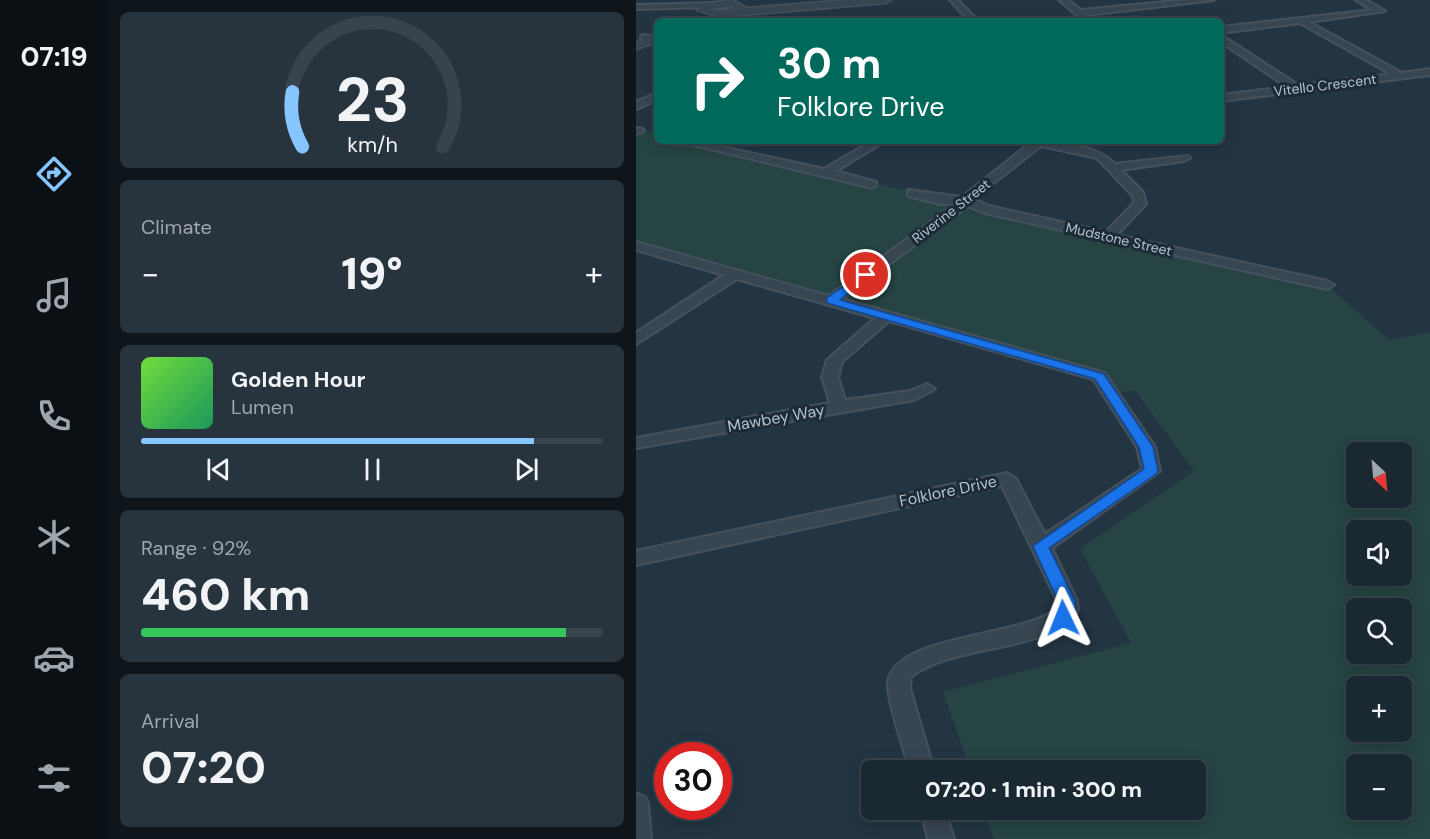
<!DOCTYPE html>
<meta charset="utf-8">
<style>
:root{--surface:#1a2832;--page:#27343e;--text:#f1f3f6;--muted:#9fa6ac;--line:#38444d;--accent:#87c5ff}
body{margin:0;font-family:"DM Sans",sans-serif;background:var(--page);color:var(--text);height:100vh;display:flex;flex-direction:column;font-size:22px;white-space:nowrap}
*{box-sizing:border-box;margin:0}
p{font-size:20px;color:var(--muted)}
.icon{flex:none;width:33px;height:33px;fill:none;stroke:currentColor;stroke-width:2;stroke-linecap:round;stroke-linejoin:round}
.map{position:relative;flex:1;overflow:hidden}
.drawer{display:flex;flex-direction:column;gap:12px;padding:12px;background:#0e161c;width:528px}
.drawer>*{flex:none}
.hud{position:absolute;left:18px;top:18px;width:570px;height:126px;border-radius:9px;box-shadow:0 3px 15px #0003,0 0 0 2px var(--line);background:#00695c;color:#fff;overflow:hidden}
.needle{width:39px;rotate:154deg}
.tools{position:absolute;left:710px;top:442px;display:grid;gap:12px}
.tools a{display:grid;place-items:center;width:66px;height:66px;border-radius:9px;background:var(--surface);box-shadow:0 3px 15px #0003,0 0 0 2px var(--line);font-size:30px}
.speed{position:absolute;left:18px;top:742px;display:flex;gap:12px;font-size:30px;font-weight:700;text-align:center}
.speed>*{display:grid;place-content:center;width:78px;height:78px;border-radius:50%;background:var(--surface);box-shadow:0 3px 15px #0003,0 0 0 2px var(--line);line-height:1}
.speed .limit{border:9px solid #d22;background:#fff;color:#111}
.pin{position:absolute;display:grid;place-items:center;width:51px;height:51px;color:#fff;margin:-26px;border:3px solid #fff;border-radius:50%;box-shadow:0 2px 6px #0007}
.me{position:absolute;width:66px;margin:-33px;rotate:358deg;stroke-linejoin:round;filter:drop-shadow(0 0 4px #0008)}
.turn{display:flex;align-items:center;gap:21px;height:126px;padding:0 24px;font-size:27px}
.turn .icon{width:78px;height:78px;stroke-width:2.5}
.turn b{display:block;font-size:42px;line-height:51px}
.big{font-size:45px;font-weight:800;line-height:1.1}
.drawer .card{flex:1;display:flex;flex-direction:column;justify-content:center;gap:9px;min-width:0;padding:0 21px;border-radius:9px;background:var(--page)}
.drawer .dial{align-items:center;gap:0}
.dial svg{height:156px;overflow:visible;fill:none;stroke:var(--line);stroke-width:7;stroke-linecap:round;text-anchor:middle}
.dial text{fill:var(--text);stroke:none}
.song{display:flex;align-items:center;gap:18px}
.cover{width:72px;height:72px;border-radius:9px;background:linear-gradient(135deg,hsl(100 70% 55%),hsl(150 70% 35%))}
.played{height:6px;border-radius:3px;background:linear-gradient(90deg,var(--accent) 85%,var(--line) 85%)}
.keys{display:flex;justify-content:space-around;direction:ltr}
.heat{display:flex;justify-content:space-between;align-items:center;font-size:33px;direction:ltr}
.charge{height:9px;border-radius:4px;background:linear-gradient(90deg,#34c759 92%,var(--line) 0)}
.trip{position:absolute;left:225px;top:760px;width:345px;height:60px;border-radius:9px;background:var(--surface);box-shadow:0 3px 15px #0003,0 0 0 2px var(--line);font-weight:800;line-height:60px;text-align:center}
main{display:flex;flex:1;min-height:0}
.dock{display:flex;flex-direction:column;width:108px;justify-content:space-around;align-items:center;background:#0a1014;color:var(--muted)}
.dock .icon{width:42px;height:42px}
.dock .current{color:var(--accent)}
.dock b{font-size:27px;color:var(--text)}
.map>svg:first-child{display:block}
</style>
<main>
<nav class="dock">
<b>07:19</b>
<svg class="icon current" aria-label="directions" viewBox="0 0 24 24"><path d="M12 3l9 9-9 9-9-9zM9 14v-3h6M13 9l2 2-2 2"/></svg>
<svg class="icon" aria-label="music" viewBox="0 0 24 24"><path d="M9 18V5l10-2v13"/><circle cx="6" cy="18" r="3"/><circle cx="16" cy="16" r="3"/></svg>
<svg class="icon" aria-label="phone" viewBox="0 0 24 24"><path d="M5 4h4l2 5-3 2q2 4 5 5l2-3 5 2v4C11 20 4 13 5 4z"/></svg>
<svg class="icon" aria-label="climate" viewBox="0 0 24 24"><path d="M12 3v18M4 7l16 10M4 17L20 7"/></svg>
<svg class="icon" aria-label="car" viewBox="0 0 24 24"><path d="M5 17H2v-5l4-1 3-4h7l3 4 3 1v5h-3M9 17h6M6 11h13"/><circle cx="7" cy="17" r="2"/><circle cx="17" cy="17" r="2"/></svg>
<svg class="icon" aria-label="filters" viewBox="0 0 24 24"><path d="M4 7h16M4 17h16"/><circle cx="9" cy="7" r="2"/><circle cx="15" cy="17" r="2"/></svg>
</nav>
<section class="drawer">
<div class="card dial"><svg viewBox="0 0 100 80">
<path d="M14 69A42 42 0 1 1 86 69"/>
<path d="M14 69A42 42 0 0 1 9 41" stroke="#87c5ff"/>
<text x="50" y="56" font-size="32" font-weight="700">23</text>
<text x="50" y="72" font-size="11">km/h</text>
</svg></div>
<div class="card"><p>Climate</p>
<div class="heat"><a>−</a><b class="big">19°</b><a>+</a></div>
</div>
<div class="card">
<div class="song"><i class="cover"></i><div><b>Golden Hour</b><p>Lumen</p></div></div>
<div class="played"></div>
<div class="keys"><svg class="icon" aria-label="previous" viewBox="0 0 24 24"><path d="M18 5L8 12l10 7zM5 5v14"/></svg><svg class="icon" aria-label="pause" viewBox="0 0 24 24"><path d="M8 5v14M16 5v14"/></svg><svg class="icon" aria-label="next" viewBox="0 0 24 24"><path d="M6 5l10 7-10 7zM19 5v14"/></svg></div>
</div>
<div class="card"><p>Range · 92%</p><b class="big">460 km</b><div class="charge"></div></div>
<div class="card"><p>Arrival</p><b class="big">07:20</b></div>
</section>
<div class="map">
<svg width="794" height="839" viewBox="0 0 794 839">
<rect width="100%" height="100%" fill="#233543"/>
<path fill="#254443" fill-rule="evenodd" d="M0,129L21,134V141H51L691,285L753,340L794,332V839H358L348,810H560V771H335L307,692L495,643L444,549L558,471L499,390L475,394L463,376L0,248ZM720,453H765V498H720ZM720,531H765V576H720ZM720,609H765V654H720ZM720,687H765V732H720ZM720,765H765V810H720Z"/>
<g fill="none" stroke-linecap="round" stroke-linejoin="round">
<defs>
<path id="minor" d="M314,0H322L342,21H333Z
M423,0H432L445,10L550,0H578L451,15L455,19L453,21H448Z
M720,0H730L749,11L673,22L766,73L794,69V75L585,101V95L651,87L585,42V35L662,85L755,74L664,23L585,33V27L736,10Z
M77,3L74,7L0,9V5Z
M8,35L21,37V43L5,40V36Z
M21,93V100L0,109V102Z
M0,128L7,129L8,131L0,134Z
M41,141L79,142L91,148L188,169L236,141H249L200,171L240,182V186L236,188Z
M397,141C422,141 461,145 479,164L552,156L554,158L548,161L485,170L507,192L510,204L481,235L691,281L698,285L691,289L349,213L332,206L206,299L469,373L519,447L524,471L416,548L441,601L442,610C418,653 316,643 275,677L274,688L298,771H274C268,748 253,709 252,686C250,634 388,638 422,608L421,601L366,486L0,565V551L371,473L380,479L409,534L506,469L501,447L457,379L253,321L206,362L202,377L209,400L274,391L291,384L299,389L278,400L0,448V438L194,403L186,377L191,360L239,318L101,279L0,344V333L88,275L0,250V242L193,296L319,204H304L272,196V190L326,197ZM405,146L461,158L497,196L498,203L470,232L353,206L337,199Z
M0,793L9,797L12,804L15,839H0Z
M285,810H309L318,839H292Z"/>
<path id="tertiary" d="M97,0L111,8L212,0H255L250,3L84,17L61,10L72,3ZM96,6L98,8L84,11L76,9Z
M21,35V42L0,49V42Z"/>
</defs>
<use href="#minor" stroke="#45525e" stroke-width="4"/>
<use href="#tertiary" stroke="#45525e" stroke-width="3"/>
<use href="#minor" fill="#384652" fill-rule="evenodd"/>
<use href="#tertiary" fill="#384652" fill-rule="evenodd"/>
</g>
<path fill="#1a73e8" stroke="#114b97" stroke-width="1.5" d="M226,273L235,275L204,300L468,374L517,447L522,471L520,474L413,548L439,601L440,610L433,622H421L418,618L423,609L422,601L397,546L508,469L503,447L459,379L191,303V298Z"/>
<g text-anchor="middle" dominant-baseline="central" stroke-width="6" stroke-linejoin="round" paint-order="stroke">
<g font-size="14" fill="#b5c1cc" stroke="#1c2b37">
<text transform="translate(689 85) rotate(-7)">Vitello Crescent</text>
<text transform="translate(315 211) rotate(-38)">Riverine Street</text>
<text transform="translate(483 239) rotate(13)">Mudstone Street</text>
</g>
<g font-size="16" fill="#b5c1cc" stroke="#1c2b37">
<text transform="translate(140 418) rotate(-10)">Mawbey Way</text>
<text transform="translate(312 491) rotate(-12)">Folklore Drive</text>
</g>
</g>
</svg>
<div class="tools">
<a><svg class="needle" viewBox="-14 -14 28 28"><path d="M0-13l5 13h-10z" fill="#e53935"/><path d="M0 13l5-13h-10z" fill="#9fa6ac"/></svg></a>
<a><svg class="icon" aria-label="sound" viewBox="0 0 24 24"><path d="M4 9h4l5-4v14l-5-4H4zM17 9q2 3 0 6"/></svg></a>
<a><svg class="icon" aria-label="search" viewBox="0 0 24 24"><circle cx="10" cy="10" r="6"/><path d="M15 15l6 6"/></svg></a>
<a>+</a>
<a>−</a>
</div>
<div class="speed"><div class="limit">30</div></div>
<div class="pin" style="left:230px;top:275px;background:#d93025"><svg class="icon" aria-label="arrive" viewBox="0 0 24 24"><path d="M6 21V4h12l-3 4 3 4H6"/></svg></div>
<svg class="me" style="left:427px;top:618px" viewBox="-20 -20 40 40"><path d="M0-17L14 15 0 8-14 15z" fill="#1a73e8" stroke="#fff" stroke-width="4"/></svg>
<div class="trip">07:20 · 1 min · 300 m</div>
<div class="hud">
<div class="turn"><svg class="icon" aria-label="right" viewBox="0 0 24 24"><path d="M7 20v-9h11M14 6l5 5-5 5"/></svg><div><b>30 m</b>Folklore Drive</div></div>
</div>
</div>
</main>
